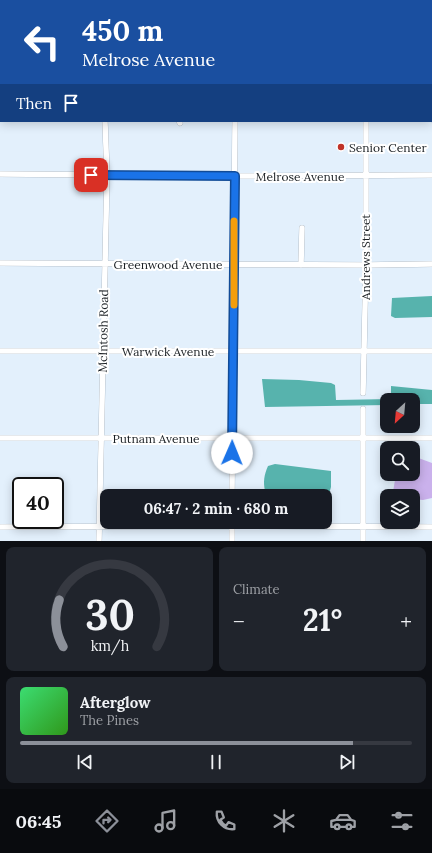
<!DOCTYPE html>
<meta charset="utf-8">
<style>
:root{--surface:#171b24;--page:#20242c;--text:#f1f3f6;--muted:#9ea1a6;--line:#363941;--accent:#8c9099}
body{margin:0;font-family:Lora,serif;background:var(--page);color:var(--text);height:100vh;display:flex;flex-direction:column;font-size:15px;white-space:nowrap}
*{box-sizing:border-box;margin:0}
p{font-size:13px;color:var(--muted)}
.icon{flex:none;width:22px;height:22px;fill:none;stroke:currentColor;stroke-width:2;stroke-linecap:round;stroke-linejoin:round}
.map{position:relative;height:541px;overflow:hidden}
.drawer{display:flex;flex-direction:column;gap:6px;padding:6px;background:#0d0f14;flex:1}
.drawer>*{flex:none}
.banner{position:absolute;left:0px;top:0px;width:432px;height:122px;box-shadow:0 2px 10px #0003;background:#1a4fa0;color:#fff;overflow:hidden}
.needle{width:26px;rotate:206deg}
.controls{position:absolute;left:380px;top:393px;display:grid;gap:8px}
.controls a{display:grid;place-items:center;width:40px;height:40px;border-radius:8px;background:var(--surface);box-shadow:0 2px 10px #0003;font-size:20px}
.speed{position:absolute;left:12px;top:477px;display:flex;gap:8px;font-size:20px;font-weight:700;text-align:center}
.speed>*{display:grid;place-content:center;width:52px;height:52px;border-radius:50%;background:var(--surface);box-shadow:0 2px 10px #0003;line-height:1}
.speed .limit{border:2px solid #111;border-radius:6px;background:#fff;color:#111}
.pin{position:absolute;display:grid;place-items:center;width:34px;height:34px;color:#fff;margin:-17px;border-radius:8px;box-shadow:0 2px 6px #0006}
.me{position:absolute;width:44px;margin:-22px;rotate:1deg;stroke-linejoin:round;filter:drop-shadow(0 0 3px #0008)}
.turn{display:flex;align-items:center;gap:14px;height:84px;padding:0 16px;font-size:18px}
.turn .icon{width:52px;height:52px;stroke-width:2.5}
.turn b{display:block;font-size:28px;line-height:34px}
.then{display:flex;align-items:center;height:38px;padding:0 16px;background:#0003;gap:8px;font-size:15px}
.big{font-size:30px;font-weight:700;line-height:1.1}
.drawer .card{flex:1;display:flex;flex-direction:column;justify-content:center;gap:6px;min-width:0;padding:0 14px;border-radius:8px;background:var(--page)}
.drawer .dial{align-items:center;gap:0}
.dial svg{height:104px;overflow:visible;fill:none;stroke:var(--line);stroke-width:7;stroke-linecap:round;text-anchor:middle}
.dial text{fill:var(--text);stroke:none}
.song{display:flex;align-items:center;gap:12px}
.cover{width:48px;height:48px;border-radius:6px;background:linear-gradient(135deg,hsl(140 70% 55%),hsl(110 70% 35%))}
.played{height:4px;border-radius:2px;background:linear-gradient(90deg,var(--accent) 85%,var(--line) 85%)}
.keys{display:flex;justify-content:space-around;direction:ltr}
.heat{display:flex;justify-content:space-between;align-items:center;font-size:22px;direction:ltr}
.drawer .tiles{flex:1;display:grid;gap:6px;grid-template-columns:1fr 1fr}
.card:last-child{grid-column:span 2}
.trip{position:absolute;left:100px;top:489px;width:232px;height:40px;border-radius:8px;background:var(--surface);box-shadow:0 2px 10px #0003;font-weight:700;line-height:40px;text-align:center}
.dock{display:flex;height:64px;justify-content:space-around;align-items:center;background:#090b0e;color:var(--muted)}
.dock .icon{width:28px;height:28px}
.dock .selected{color:var(--accent)}
.dock b{font-size:18px;color:var(--text)}
.map>svg:first-child{display:block}
</style>
<div class="map">
<svg width="432" height="541" viewBox="0 0 432 541">
<rect width="100%" height="100%" fill="#e3f0fc"/>
<path fill="#cab1ec" d="M413,456L432,463V498L423,500L413,499V496H398L393,492L396,474H413Z"/>
<path fill="#57b3ad" d="M432,296V317L395,318L391,316L392,298Z
M262,379L299,380L331,383L335,385L336,400L391,399V386L432,390V404H413V400H387V405L265,407Z
M275,464L331,471V487L329,494L324,496L271,494L265,491C263,482 264,475 268,466Z"/>
<g fill="none" stroke-linecap="round" stroke-linejoin="round">
<defs>
<path id="minor" d="M107,1V0
M236,1V0
M288,1V0
M0,2H1
M431,88H432
M0,89H1
M179,121L180,123
M0,174L235,176L432,175
M0,263L366,265L432,264
M301,265L302,228
M0,351H432
M363,393L366,265V121
M363,409V541
M0,438H432
M232,496L235,121
M0,527L232,526L432,527
M99,541L107,175L105,121
M232,541V522"/>
<path id="major" d="M351,0V1
M366,0L367,1
M431,93L432,95
M431,117L432,118"/>
</defs>
<use href="#minor" stroke="#9aa6b2" stroke-width="6"/>
<use href="#major" stroke="#337283" stroke-width="8"/>
<use href="#minor" stroke="#fff" stroke-width="5.5"/>
<use href="#major" stroke="#8dc5d4" stroke-width="7"/>
</g>
<g fill="none" stroke-linecap="round" stroke-linejoin="round">
<defs>
<path id="route" d="M91,175L235,176L232,453"/>
</defs>
<use href="#route" stroke="#114b97" stroke-width="10"/>
<use href="#route" stroke="#1a73e8" stroke-width="7"/>
<path stroke="#f59e0b" stroke-width="7" d="M234,305V221"/>
</g>
<circle fill="#c03227" stroke="#fff" stroke-width="1.5" cx="341" cy="147" r="4"/>
<g text-anchor="middle" dominant-baseline="central" stroke-width="4" stroke-linejoin="round" paint-order="stroke">
<g font-size="12" fill="#1a1f23" stroke="#fff" text-anchor="start">
<text x="349" y="147">Senior Center</text>
</g>
<g font-size="12" fill="#1a1f23" stroke="#fff">
<text x="300" y="176">Melrose Avenue</text>
<text transform="translate(365 257) rotate(-90)">Andrews Street</text>
<text x="168" y="264">Greenwood Avenue</text>
<text transform="translate(103 331) rotate(-89)">McIntosh Road</text>
<text x="168" y="351">Warwick Avenue</text>
<text x="156" y="438">Putnam Avenue</text>
</g>
</g>
</svg>
<div class="controls">
<a><svg class="needle" viewBox="-14 -14 28 28"><path d="M0-13l5 13h-10z" fill="#e53935"/><path d="M0 13l5-13h-10z" fill="#9ea1a6"/></svg></a>
<a><svg class="icon" aria-label="search" viewBox="0 0 24 24"><circle cx="10" cy="10" r="6"/><path d="M15 15l6 6"/></svg></a>
<a><svg class="icon" aria-label="layers" viewBox="0 0 24 24"><path d="M12 4l9 5-9 5-9-5zM3 14l9 5 9-5"/></svg></a>
</div>
<div class="speed"><div class="limit">40</div></div>
<div class="pin" style="left:91px;top:175px;background:#d93025"><svg class="icon" aria-label="arrive" viewBox="0 0 24 24"><path d="M6 21V4h12l-3 4 3 4H6"/></svg></div>
<svg class="me" style="left:232px;top:453px" viewBox="-20 -20 40 40"><circle r="19" fill="#fff"/><path d="M0-13L10 11 0 6-10 11z" fill="#1a73e8"/></svg>
<div class="trip">06:47 · 2 min · 680 m</div>
<div class="banner">
<div class="turn"><svg class="icon" aria-label="left" viewBox="0 0 24 24"><path d="M17 20v-9H6M10 6l-5 5 5 5"/></svg><div><b>450 m</b>Melrose Avenue</div></div>
<div class="then">Then<svg class="icon" aria-label="arrive" viewBox="0 0 24 24"><path d="M6 21V4h12l-3 4 3 4H6"/></svg></div>
</div>
</div>
<section class="drawer">
<div class="tiles">
<div class="card dial"><svg viewBox="0 0 100 80">
<path d="M14 69A42 42 0 1 1 86 69"/>
<path d="M14 69A42 42 0 0 1 11 33" stroke="#8c9099"/>
<text x="50" y="56" font-size="32" font-weight="700">30</text>
<text x="50" y="72" font-size="11">km/h</text>
</svg></div>
<div class="card"><p>Climate</p>
<div class="heat"><a>−</a><b class="big">21°</b><a>+</a></div>
</div>
<div class="card">
<div class="song"><i class="cover"></i><div><b>Afterglow</b><p>The Pines</p></div></div>
<div class="played"></div>
<div class="keys"><svg class="icon" aria-label="previous" viewBox="0 0 24 24"><path d="M18 5L8 12l10 7zM5 5v14"/></svg><svg class="icon" aria-label="pause" viewBox="0 0 24 24"><path d="M8 5v14M16 5v14"/></svg><svg class="icon" aria-label="next" viewBox="0 0 24 24"><path d="M6 5l10 7-10 7zM19 5v14"/></svg></div>
</div>
</div>
</section>
<nav class="dock">
<b>06:45</b>
<svg class="icon selected" aria-label="directions" viewBox="0 0 24 24"><path d="M12 3l9 9-9 9-9-9zM9 14v-3h6M13 9l2 2-2 2"/></svg>
<svg class="icon" aria-label="music" viewBox="0 0 24 24"><path d="M9 18V5l10-2v13"/><circle cx="6" cy="18" r="3"/><circle cx="16" cy="16" r="3"/></svg>
<svg class="icon" aria-label="phone" viewBox="0 0 24 24"><path d="M5 4h4l2 5-3 2q2 4 5 5l2-3 5 2v4C11 20 4 13 5 4z"/></svg>
<svg class="icon" aria-label="climate" viewBox="0 0 24 24"><path d="M12 3v18M4 7l16 10M4 17L20 7"/></svg>
<svg class="icon" aria-label="car" viewBox="0 0 24 24"><path d="M5 17H2v-5l4-1 3-4h7l3 4 3 1v5h-3M9 17h6M6 11h13"/><circle cx="7" cy="17" r="2"/><circle cx="17" cy="17" r="2"/></svg>
<svg class="icon" aria-label="filters" viewBox="0 0 24 24"><path d="M4 7h16M4 17h16"/><circle cx="9" cy="7" r="2"/><circle cx="15" cy="17" r="2"/></svg>
</nav>
